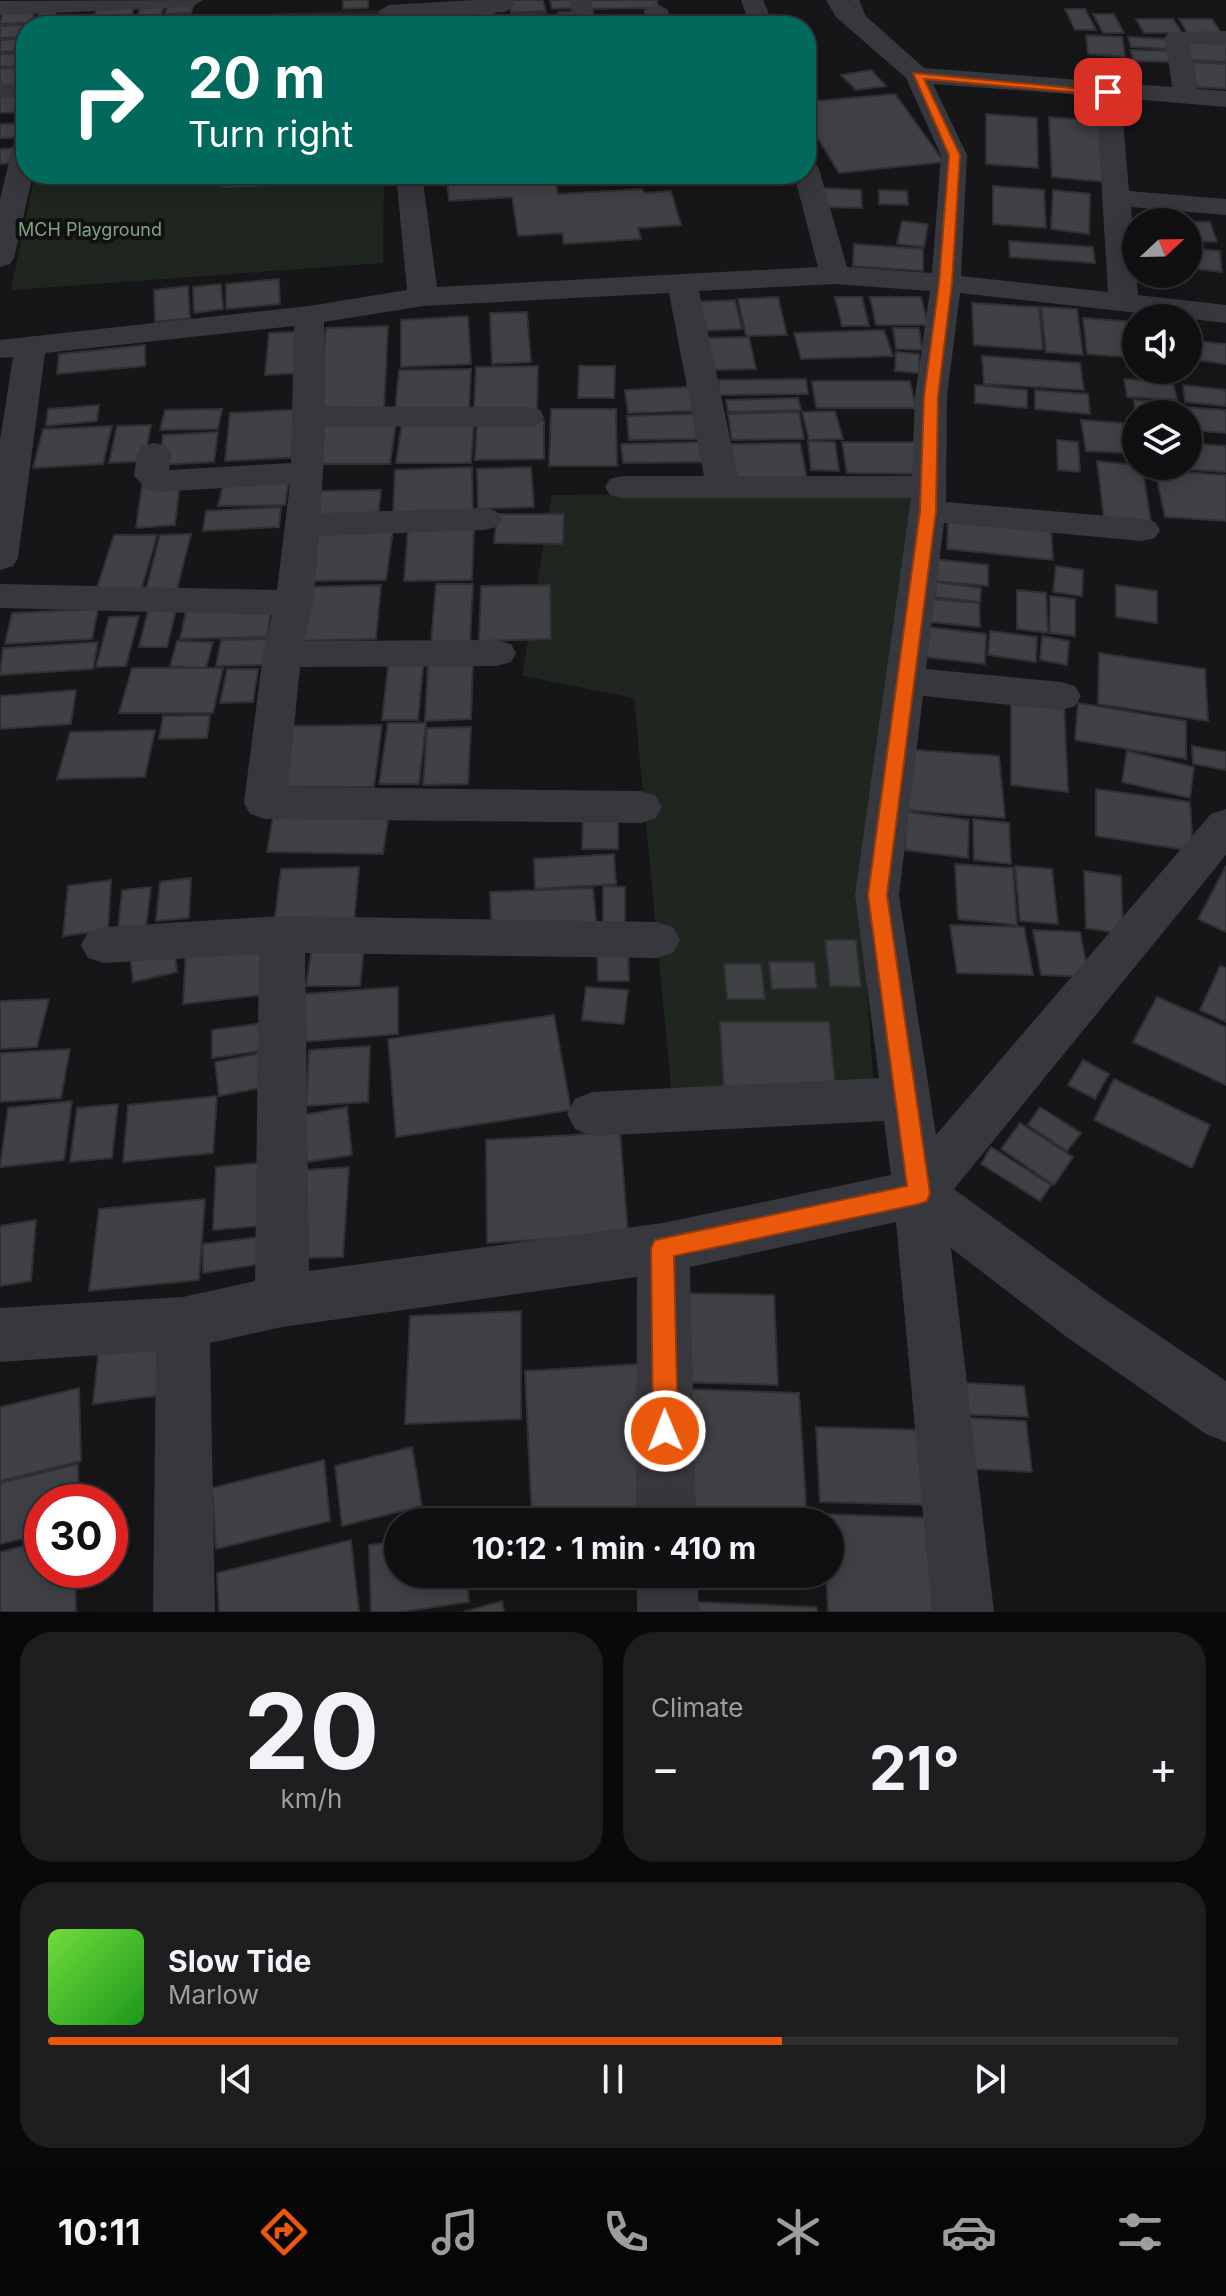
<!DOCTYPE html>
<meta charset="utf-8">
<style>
:root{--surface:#101012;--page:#1e1e20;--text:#f1f3f6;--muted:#9c9d9f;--line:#303032;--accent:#ea580c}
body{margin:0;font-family:Inter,sans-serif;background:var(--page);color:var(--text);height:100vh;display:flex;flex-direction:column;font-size:30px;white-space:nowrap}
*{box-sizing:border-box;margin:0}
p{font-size:26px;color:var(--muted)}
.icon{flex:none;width:44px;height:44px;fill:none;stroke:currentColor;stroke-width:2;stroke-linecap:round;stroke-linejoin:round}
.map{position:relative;height:1612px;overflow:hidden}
.details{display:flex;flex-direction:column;gap:20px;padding:20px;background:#09090a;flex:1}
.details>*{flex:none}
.guide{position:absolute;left:16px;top:16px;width:800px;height:168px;border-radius:32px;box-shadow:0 4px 20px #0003,0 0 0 2px var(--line);background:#00695c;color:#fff;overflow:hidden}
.needle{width:52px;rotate:68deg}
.tools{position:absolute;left:1122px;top:208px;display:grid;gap:16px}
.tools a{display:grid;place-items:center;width:80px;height:80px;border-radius:50%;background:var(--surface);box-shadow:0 4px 20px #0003,0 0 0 2px var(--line);font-size:40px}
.speed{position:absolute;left:24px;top:1484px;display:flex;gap:16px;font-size:40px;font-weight:700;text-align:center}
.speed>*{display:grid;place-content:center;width:104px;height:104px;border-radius:50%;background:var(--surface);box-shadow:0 4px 20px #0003,0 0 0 2px var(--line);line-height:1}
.speed .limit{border:12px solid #d22;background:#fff;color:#111}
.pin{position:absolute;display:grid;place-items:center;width:68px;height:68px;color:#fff;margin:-34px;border-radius:16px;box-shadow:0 4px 12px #0006}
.me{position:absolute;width:88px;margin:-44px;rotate:359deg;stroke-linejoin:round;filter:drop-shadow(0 0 6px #0008)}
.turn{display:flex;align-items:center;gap:28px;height:168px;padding:0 40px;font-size:36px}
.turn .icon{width:104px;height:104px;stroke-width:2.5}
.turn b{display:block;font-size:56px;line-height:68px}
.big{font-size:60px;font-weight:700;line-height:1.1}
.details .widget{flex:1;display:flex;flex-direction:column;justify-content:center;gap:12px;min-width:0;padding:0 28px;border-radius:32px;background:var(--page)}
.details .dial{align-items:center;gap:0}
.dial b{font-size:104px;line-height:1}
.song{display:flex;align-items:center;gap:24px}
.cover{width:96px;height:96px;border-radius:12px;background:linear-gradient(135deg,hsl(100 70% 55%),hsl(120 70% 35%))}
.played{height:8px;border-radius:4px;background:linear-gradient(90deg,var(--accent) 65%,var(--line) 65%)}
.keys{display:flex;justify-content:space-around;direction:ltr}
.heat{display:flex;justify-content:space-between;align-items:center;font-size:44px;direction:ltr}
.details .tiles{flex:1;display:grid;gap:20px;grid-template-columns:1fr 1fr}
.widget:last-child{grid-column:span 2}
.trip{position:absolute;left:384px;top:1508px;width:460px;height:80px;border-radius:40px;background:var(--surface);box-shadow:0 4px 20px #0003,0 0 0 2px var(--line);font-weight:700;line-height:80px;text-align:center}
.dock{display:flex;height:128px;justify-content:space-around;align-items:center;background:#060607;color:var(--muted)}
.dock .icon{width:56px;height:56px}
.dock .current{color:var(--accent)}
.dock b{font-size:36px;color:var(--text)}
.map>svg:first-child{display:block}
</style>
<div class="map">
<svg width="1226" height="1612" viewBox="0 0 1226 1612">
<rect width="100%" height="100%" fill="#161618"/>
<path fill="#1e261f" d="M374,10L385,12V26H65L66,21Z
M35,174H384L383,263L11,290Z
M927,491L860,889L875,1104L674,1119L634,698L522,676L552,495Z"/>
<path fill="#404145" stroke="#303034" stroke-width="2" d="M343,0H368V8L343,9Z
M508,0H543L546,11L511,13Z
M550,0H573L575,8L552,9Z
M587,0H657L658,8L588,9Z
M194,4L191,13L165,14L168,5Z
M134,6L132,15L94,16L97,7Z
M164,7L161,15H138L140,8Z
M493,8L498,26H442L438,12Z
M35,9L32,23L0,24L3,11Z
M1065,9H1085L1096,30H1075Z
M56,11L54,21L36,22L39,12Z
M593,11L594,26H558V12Z
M434,12L437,26H401L399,15Z
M546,13L548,26H512L511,14Z
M1093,14H1114L1124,33H1103Z
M1136,19H1173L1182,33H1144Z
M1179,19H1212L1221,33L1188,34Z
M53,23L26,26V37L0,38V26Z
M1086,35L1122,37L1125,57L1088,54Z
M1128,37L1169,39L1173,49L1131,47Z
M26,38V51L0,52V40Z
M1185,38L1226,44V62L1190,60Z
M1130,50L1173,51L1177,62L1134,61Z
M26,53V66L0,67V54Z
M1191,62L1226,64V89L1197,87Z
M26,67V88L0,89V68Z
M871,70L886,86L856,90L841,75Z
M26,94V112L0,113V95Z
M895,94L944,162L839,173L806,119V102Z
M986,114L1037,118L1038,168L986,164Z
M1049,117L1100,121L1106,182L1052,177Z
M20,123L14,138H0V124Z
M14,148L9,163L0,164V149Z
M554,174L558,194L642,189L644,193L671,191L681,225L638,228L641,239L564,244L562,233L518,236L512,197L449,201L447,179Z
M993,186L1044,190L1046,228L993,224Z
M824,188L861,190L862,208L825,207Z
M879,190L907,191L908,205L879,204Z
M1053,190L1090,194L1089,234L1051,229Z
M902,221L928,224L924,247L897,244Z
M1169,221L1210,222L1217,242L1188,241V222Z
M1009,241L1093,247L1095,263L1010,257Z
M854,244L923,249V271L853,266Z
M1188,248L1220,251L1222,272L1188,268Z
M279,279L280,304L226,309V284Z
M221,284L223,309L194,313L193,287Z
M188,286L190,318L155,322L154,290Z
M778,297L787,335L746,336L738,299Z
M835,297H862L869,326H842Z
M870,297H921L928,325H876Z
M735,300L742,329L702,331L695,302Z
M972,303L1039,307L1043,350L974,345Z
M1041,307L1077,309L1083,355L1046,352Z
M527,312L531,362L492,364L490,313Z
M468,316L471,364L401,367V320Z
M1083,318L1136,322V358L1087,354Z
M388,326L384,408L318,410L326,328Z
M893,328H919L922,350L896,349Z
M884,330L893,356L801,359L794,333Z
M308,331L305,373L265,375L269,333Z
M749,337L756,369L711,370L705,338Z
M1188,340L1226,344V364L1188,359Z
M145,345V366L57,374L59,354Z
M896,352L919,354V373L895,371Z
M982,356L1080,363L1084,390L984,384Z
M538,366L537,410L474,411L476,367Z
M579,366H615L614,398H578Z
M471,369L469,411L395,412L399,370Z
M806,379L808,394L720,395L718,380Z
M1124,379L1173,382L1177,400L1127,397Z
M812,381H910L916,408H816Z
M975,385L1027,390V408L975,403Z
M1183,385L1226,390V406L1185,402Z
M690,387L695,411L628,413L625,390Z
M1035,390L1088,394L1090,414L1035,409Z
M798,398L801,410L728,412L726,400Z
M1134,400L1174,403L1175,414H1136V420Z
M99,405L97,421L46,426L48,409Z
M1182,407L1226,410V433L1188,430V414H1183Z
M222,409L218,429L160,430L165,410Z
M308,409L305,457L225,461L230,413Z
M551,409H616L617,466H549Z
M835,411L843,439L809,440L802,412Z
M799,412L804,439L732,440L728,414Z
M694,414L697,439L629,440L627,416Z
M544,420V459L475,460L477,422Z
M1081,420L1122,423L1128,453L1086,451Z
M474,421L471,463H396L402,422Z
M321,422H396L390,464H313Z
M151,425L144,461L109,463L117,426Z
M112,426L103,464L33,468L43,429Z
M218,432L214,462L159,465L163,435Z
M1057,440L1078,442L1080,472L1058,470Z
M808,441L835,442L839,471L811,470Z
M704,442L706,462L623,463L621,444Z
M842,442H915L921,474L847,473Z
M800,443L807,479L735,480L731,444Z
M1188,443L1226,446V472L1147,467L1188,466Z
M1097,461L1142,466L1151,522L1104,518Z
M472,467L473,515L393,519L395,470Z
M531,467L534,507L478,509L477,469Z
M1155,470L1226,475V521L1165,517Z
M289,479L285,505L218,506L224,481Z
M180,482L175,525L136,528L142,485Z
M381,490L378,518H308L313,491Z
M281,507L279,527L203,531L206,511Z
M497,514H564L563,544L494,543Z
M948,519L1051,529L1053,560L947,549Z
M474,528L472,580L404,581L408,529Z
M316,530H393L386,580L306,581Z
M191,534L177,589H146L160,535Z
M114,535H157L140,594H95Z
M934,559L988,565V586L933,581Z
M1056,566L1083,570L1082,596L1053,592Z
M936,582L981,588L980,602L935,597Z
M436,584H473L470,641L431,642Z
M381,585L376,639L292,641L300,587Z
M550,585L551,639L479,641L481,586Z
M1116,585L1157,591V623L1116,617Z
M1017,590L1046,593L1048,633L1017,629Z
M1050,596L1075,599V636L1050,633Z
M930,599L979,603L980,627L930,622Z
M272,604L267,637L180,639L187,606Z
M177,606L167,647H139L149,607Z
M98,609L92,639L5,644L12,613Z
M139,616L126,666L96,667L109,617Z
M928,627L986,634L985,664L926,657Z
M990,631L1037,637L1036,662L988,655Z
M1042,636L1069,641L1067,665L1040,660Z
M270,639L265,665L216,666L221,640Z
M177,641L213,642L206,668L170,666Z
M98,642L93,669L0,675L3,648Z
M1099,653L1205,669L1208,721L1098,704Z
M389,657H424L418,720H382Z
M473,660L471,719L425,721L428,661Z
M132,668H223L213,713H119Z
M227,669H258L253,702L220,703Z
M76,690L71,724L0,729V696Z
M1011,696L1064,703L1068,792L1011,785Z
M1078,703L1186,721V759L1075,740Z
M210,715L207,738L159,739L163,716Z
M388,723H426L419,784H379Z
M382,725L374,787H278L288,726Z
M471,727L468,784L423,785L427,728Z
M155,730L145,777L57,779L70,732Z
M1192,746L1226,752V770L1193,764Z
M902,749L999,756L1005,818L904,810Z
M1127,751L1194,767L1190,798L1122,782Z
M1096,789L1190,802L1193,851L1096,836Z
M274,811L389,813L383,854L267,852Z
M907,812L969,820L968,858L905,850Z
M583,815H618V849H582Z
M973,819L1009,823L1011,864L974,860Z
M614,854L616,884L535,889L534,859Z
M955,864L1013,868L1017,925L958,919Z
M1015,866L1052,869L1058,924L1020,921Z
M1226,866V932L1198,919Z
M359,867L354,923L274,925L281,869Z
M1084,871L1121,876L1123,934L1086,928Z
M191,878L189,918L156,921L160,882Z
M111,880L108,930L63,936L68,886Z
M603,886L625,887V927H603Z
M151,887L146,927L118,930L122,890Z
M593,888L597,933L492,935L490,892Z
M950,925L1024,927L1033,975L957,973Z
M1033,930L1080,932L1089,977L1041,975Z
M272,939V994L183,1004L186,948Z
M365,940L360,986H306L313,941Z
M825,940H856L861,987L830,986Z
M597,944H628L629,981H598Z
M174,946L177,972L133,982L130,955Z
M769,962H814L817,988L772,989Z
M724,964H761L765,999H727Z
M1220,966L1226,968V1022L1200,1010Z
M398,987V1034L302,1042L304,994Z
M586,987L628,990L624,1024L582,1020Z
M1157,997L1226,1027V1085L1133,1042Z
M49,999L37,1047L0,1049V1001Z
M554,1015L571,1110L396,1137L388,1039Z
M271,1022L272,1049L212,1058V1030Z
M720,1022H829L836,1094L724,1093Z
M370,1046L368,1102L306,1106L309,1050Z
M70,1049L61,1098L0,1102V1053Z
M271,1051L275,1085L219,1096L215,1062Z
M1083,1060L1109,1074L1095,1099L1068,1085Z
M1114,1079L1210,1125L1192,1168L1094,1120Z
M217,1096L213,1153L123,1162L128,1105Z
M72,1101L64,1160L0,1167L8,1108Z
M118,1104L112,1158L70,1162L77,1108Z
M347,1107L352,1155L307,1162L303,1115Z
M1040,1107L1081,1133L1067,1151L1028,1125Z
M1020,1123L1073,1157L1054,1185L1001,1149Z
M620,1132L628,1234L487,1243L486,1140Z
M991,1147L1051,1185L1040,1201L981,1164Z
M270,1162L269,1225L213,1230L216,1167Z
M349,1167L343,1257L299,1258L307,1170Z
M205,1199L199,1280L89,1291L99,1209Z
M36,1220L31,1281L0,1286V1226Z
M269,1236L268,1263L203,1273V1244Z
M671,1293L774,1295L778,1385L672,1382Z
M521,1311V1419L405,1424L410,1316Z
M174,1337L170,1394L93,1404L99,1346Z
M639,1364L654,1522H532L525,1371Z
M951,1382L1024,1386L1028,1417L954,1414Z
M79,1388L81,1461L0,1481V1407Z
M685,1389L799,1393L807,1519L685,1514Z
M952,1417L1026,1421L1032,1472L956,1468Z
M816,1427L924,1430L932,1505L820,1502Z
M412,1447L422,1506L342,1526L335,1466Z
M324,1460L330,1521L216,1549L212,1488Z
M78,1464L79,1502H42V1534L0,1544V1483Z
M822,1514L939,1518L949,1612H828L826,1574H830V1522H822Z
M351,1540L359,1612H219L217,1573Z
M42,1541V1570H75L76,1612H0V1552Z
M398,1541V1574H467L469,1602L401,1612H371L369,1545Z
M502,1601L504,1612H463Z
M697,1602L816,1607L817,1612H697Z"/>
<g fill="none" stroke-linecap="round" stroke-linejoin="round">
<path fill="#37383d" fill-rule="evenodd" d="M849,0H859L874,36H866Z
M367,174L416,176L410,180L224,188L218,184L224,180Z"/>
<path fill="#37383d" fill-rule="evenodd" d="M203,0L192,7L0,15V1Z
M474,0H513L516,5L505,12L389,19L377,12L389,5Z
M568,0H590L593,10L581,17L573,15Z
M741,0H763L774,26H750Z
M826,0H848L924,68L1172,87L1165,37L1169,32L1226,31V45L1190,44L1197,89L1226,91V107L1121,98L1129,191L1226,199V215L1131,207L1138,295L1226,305V323L960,293L947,396L946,502L1142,519L1155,522L1160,530L1155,538L1142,541L944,523L926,669L1061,682L1075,686L1081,696L1075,706L1061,710L923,696L899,895L936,1135L1211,814L1226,809V855L954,1189L1102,1297L1226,1381V1442L1206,1434L1064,1335L951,1248L994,1612H932L896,1222L690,1267L696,1522H636L637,1277L282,1327L210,1343L215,1612H153L156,1351L0,1362V1308L183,1297L255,1281L259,954L104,963L88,958L81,945L88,932L104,927L282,916L657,922L673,927L680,940L673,953L657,958L305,953L309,1271L663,1223L891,1175L884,1121L592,1136L575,1129L567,1114L575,1099L592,1092L879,1078L855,895L911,498H622L610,495L605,487L610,479L622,476H704L669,293L423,306L324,322L325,406L528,407L540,410L544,417L540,424L528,427L325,426L321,513L484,508L496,511L502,519L496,527L484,530L319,536L313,603L304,641L497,640L511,644L516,653L511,662L497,666L300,667L288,787L641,791L656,796L662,807L656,818L641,823L265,819L250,814L244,803L263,654L272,615L0,608V584L277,590L290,484L158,492L146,488L134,476L137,453L142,446L154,443L166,446L171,453L169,470L291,463L294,326L45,353L18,558L13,566L0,570V440L13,357L0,358V340L309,306L407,290L396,174H422L437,287L818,267L794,174H806V161L815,163L819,169L847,267L932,273L941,155L906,78L836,17ZM933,84L1096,96L1108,292L961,276L967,155ZM835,284L930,291L915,396L912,476H738L699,291Z
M656,3L668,10L671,26H647L644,10Z
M26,83V97L0,98V84Z
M26,138V174H33L14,258L10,264L0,267V199L13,146L17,140Z
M637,1574H697L699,1612H637Z"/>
</g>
<path fill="#ea580c" stroke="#983908" stroke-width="2" d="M913,73L1113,92L1108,95L924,79L960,155L952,283L938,396L936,511L887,895L930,1193L927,1201L919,1204L674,1256L678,1431L674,1439L665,1443L656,1439L653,1431L651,1248L655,1240L907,1186L868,895L920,511L924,396L939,283L949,155Z"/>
<g text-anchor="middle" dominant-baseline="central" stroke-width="8" stroke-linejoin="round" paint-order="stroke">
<g font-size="18" fill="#7fa381" stroke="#111113">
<text x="90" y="229">MCH Playground</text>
</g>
</g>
</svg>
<div class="tools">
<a><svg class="needle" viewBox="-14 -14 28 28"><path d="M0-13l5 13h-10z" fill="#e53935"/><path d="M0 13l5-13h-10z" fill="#9c9d9f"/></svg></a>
<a><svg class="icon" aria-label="sound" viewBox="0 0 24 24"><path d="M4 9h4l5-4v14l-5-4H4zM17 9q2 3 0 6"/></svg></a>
<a><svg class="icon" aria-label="layers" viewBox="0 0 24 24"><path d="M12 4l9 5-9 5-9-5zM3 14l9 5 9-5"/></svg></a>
</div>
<div class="speed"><div class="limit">30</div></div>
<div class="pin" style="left:1108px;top:92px;background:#d93025"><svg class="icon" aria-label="arrive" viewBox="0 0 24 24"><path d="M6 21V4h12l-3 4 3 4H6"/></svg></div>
<svg class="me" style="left:665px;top:1431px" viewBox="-20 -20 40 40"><circle r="17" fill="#ea580c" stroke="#fff" stroke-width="3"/><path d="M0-11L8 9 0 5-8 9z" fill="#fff"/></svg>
<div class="trip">10:12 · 1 min · 410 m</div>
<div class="guide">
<div class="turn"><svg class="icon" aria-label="right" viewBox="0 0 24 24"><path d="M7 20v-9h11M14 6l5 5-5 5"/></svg><div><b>20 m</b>Turn right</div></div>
</div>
</div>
<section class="details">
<div class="tiles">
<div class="widget dial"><b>20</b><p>km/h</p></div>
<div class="widget"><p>Climate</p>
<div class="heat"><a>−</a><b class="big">21°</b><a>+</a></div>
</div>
<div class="widget">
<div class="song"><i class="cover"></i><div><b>Slow Tide</b><p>Marlow</p></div></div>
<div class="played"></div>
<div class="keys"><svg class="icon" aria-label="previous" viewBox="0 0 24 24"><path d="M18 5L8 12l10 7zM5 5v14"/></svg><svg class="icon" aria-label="pause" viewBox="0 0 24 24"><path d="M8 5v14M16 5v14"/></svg><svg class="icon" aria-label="next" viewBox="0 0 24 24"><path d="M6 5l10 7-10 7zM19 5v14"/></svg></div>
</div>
</div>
</section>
<nav class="dock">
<b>10:11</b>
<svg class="icon current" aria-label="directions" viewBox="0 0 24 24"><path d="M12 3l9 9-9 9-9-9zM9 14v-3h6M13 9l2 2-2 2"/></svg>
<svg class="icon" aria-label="music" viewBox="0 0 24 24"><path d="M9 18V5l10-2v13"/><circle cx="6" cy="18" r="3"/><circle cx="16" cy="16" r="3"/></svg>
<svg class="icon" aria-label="phone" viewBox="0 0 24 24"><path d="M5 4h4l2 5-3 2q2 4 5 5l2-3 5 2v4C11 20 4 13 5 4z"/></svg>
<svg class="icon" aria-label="climate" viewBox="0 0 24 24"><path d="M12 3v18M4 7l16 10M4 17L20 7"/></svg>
<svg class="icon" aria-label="car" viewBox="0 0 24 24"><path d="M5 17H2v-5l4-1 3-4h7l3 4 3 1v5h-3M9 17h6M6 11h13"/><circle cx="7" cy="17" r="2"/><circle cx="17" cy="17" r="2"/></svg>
<svg class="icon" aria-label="filters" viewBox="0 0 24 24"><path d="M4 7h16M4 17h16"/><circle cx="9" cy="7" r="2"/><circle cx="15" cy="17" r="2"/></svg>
</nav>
